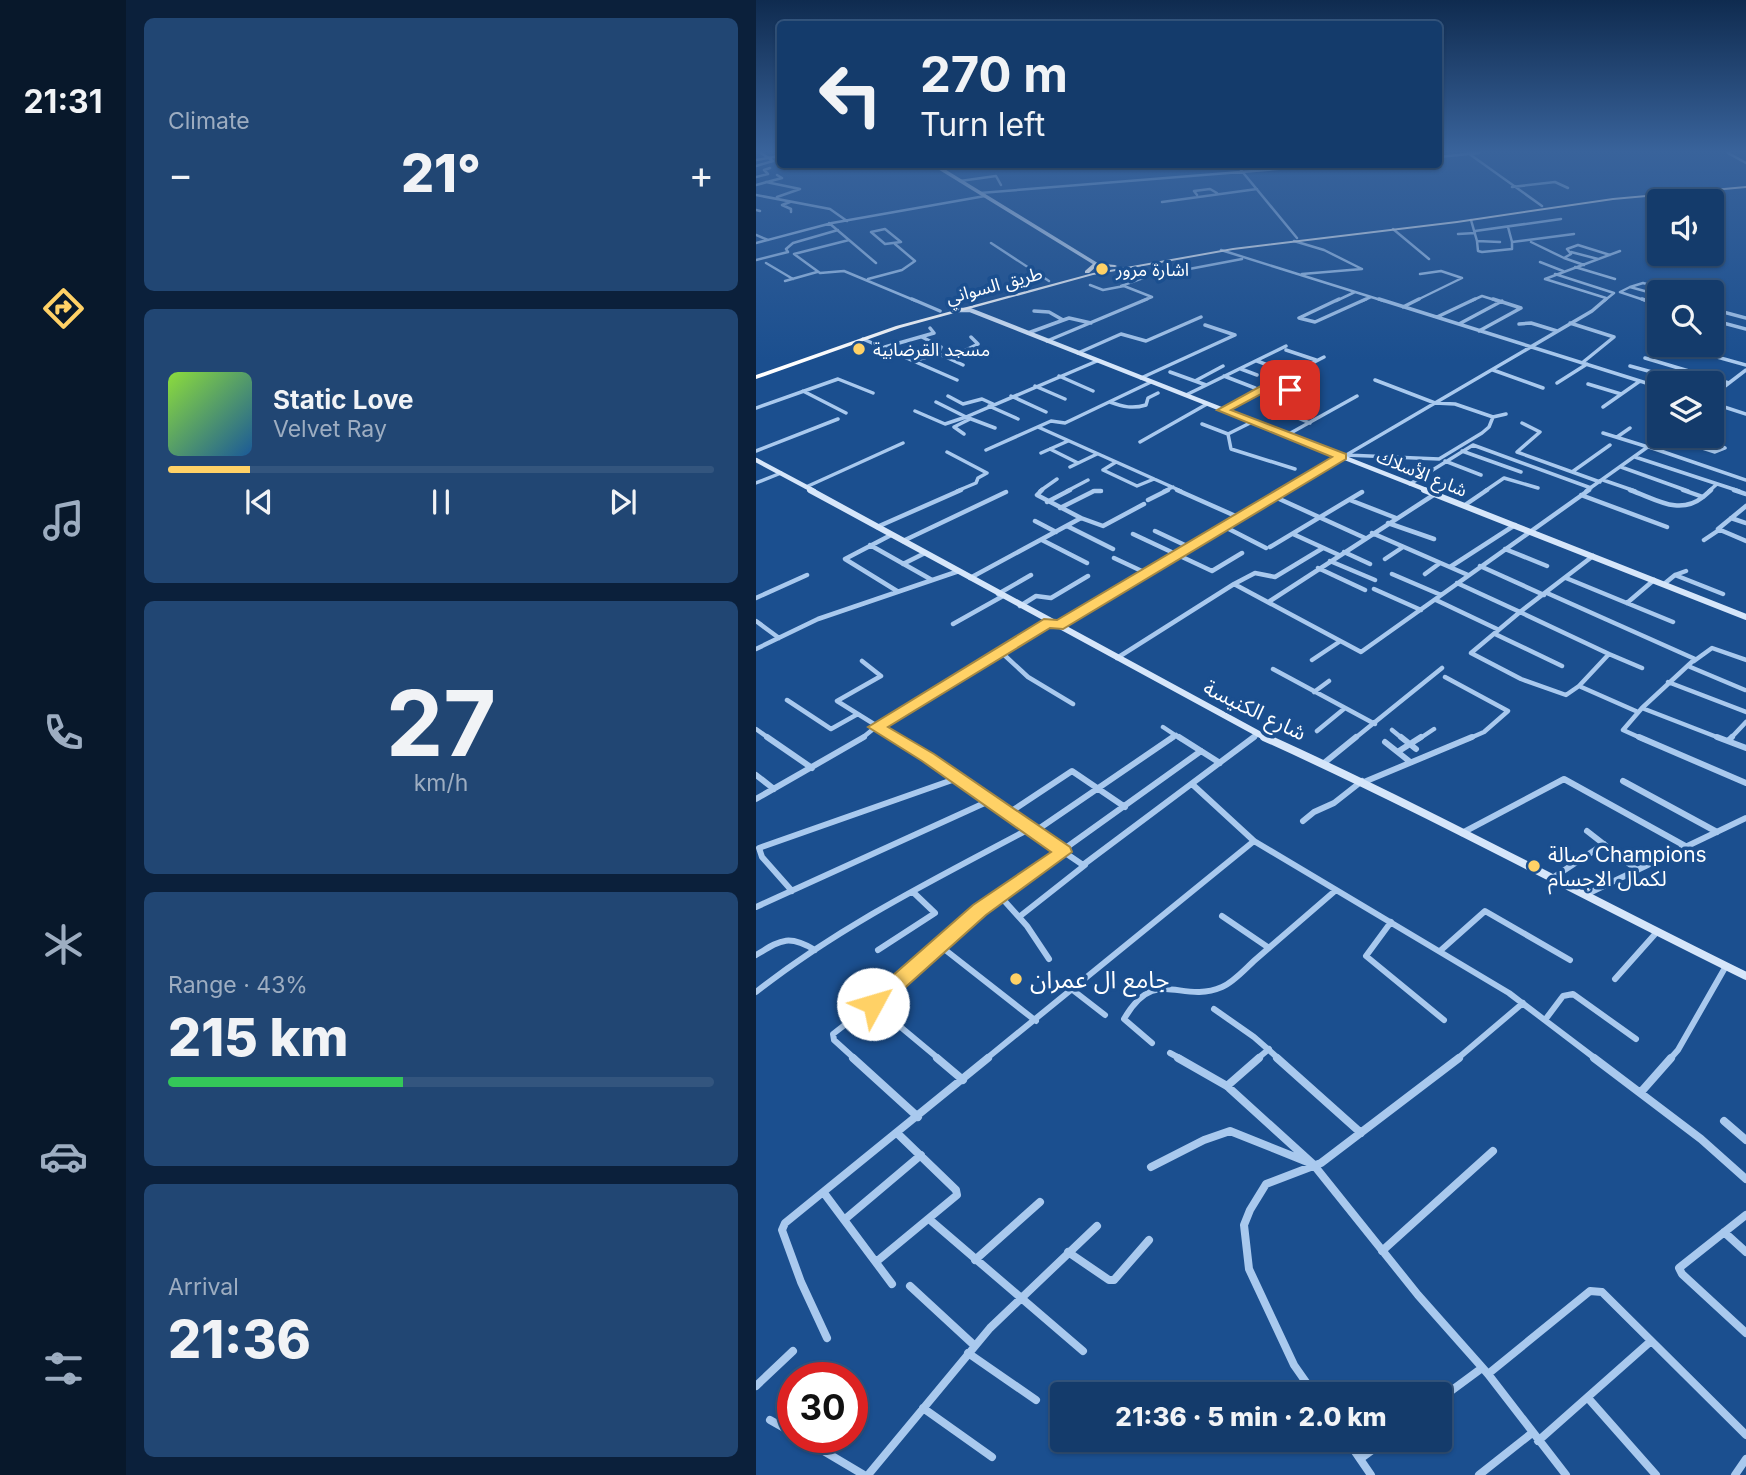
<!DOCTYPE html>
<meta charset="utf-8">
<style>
:root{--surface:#143b6b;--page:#214673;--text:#f1f3f6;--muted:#9dadc1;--line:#33557e;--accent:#ffd166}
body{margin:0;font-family:Inter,"Noto Sans Arabic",sans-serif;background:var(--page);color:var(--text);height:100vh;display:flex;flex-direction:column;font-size:26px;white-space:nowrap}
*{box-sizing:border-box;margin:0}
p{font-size:23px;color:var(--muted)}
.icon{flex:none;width:38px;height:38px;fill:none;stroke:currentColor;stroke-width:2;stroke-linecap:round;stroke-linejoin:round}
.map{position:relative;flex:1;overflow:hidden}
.drawer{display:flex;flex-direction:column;gap:18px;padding:18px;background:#0b203b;width:630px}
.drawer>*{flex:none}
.hud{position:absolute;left:21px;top:21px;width:665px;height:147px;border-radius:7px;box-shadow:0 2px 5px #0004,0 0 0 2px var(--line);background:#143b6b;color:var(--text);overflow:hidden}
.tools{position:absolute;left:891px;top:189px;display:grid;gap:14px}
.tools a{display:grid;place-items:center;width:77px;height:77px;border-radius:7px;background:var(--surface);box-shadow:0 2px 5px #0004,0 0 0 2px var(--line);font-size:35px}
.speed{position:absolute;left:21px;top:1362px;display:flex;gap:14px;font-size:35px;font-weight:700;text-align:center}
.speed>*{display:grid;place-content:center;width:91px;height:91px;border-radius:50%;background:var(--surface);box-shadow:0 2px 5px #0004,0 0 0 2px var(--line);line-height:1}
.speed .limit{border:10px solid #d22;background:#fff;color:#111}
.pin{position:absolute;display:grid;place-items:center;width:60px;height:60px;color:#fff;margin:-30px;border-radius:14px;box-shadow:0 4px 10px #0006}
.me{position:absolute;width:77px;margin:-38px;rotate:51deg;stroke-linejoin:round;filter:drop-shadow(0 0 5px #0008)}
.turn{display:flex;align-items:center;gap:24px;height:147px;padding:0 28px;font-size:32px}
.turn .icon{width:91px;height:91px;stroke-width:2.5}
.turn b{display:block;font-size:49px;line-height:60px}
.big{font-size:52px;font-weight:800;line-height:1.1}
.drawer .card{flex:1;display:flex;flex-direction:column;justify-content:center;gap:10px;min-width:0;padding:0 24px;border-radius:10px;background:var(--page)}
.drawer .dial{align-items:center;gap:0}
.dial b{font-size:91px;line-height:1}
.song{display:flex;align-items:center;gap:21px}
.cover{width:84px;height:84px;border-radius:10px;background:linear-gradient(135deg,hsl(90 70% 55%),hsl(210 70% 35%))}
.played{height:7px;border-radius:4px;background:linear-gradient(90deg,var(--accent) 15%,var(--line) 15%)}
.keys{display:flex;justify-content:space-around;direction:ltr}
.heat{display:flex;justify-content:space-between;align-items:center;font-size:38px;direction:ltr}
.charge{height:10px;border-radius:5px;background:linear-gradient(90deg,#34c759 43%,var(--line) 0)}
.trip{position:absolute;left:294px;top:1382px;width:402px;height:70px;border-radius:7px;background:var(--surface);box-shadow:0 2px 5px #0004,0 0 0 2px var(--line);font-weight:800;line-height:70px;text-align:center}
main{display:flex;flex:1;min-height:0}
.tabs{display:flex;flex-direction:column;width:126px;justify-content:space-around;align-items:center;background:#08182b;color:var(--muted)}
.tabs .icon{width:49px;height:49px}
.tabs .on{color:var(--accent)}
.tabs b{font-size:32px;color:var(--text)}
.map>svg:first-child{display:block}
</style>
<main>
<nav class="tabs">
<b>21:31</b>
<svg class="icon on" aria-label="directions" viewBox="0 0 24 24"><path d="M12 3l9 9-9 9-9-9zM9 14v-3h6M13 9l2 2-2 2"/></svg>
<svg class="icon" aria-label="music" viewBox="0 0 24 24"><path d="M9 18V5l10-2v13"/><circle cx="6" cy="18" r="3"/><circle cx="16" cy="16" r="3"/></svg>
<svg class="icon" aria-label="phone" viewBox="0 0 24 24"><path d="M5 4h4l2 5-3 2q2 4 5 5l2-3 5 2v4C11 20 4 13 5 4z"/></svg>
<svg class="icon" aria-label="climate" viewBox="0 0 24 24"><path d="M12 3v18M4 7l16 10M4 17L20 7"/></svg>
<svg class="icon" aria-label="car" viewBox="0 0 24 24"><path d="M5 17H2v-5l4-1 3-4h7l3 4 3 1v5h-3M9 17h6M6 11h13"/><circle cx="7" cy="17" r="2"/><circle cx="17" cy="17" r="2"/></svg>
<svg class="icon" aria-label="filters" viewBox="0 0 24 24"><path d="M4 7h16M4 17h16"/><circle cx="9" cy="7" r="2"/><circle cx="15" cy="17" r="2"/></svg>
</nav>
<section class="drawer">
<div class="card"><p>Climate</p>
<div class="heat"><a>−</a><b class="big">21°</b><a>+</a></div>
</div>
<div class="card">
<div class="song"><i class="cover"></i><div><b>Static Love</b><p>Velvet Ray</p></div></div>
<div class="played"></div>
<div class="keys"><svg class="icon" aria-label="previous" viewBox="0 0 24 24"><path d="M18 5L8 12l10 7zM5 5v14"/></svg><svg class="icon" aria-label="pause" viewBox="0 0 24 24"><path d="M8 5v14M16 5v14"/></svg><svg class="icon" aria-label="next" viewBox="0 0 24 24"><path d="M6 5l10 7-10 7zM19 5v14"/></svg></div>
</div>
<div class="card dial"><b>27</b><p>km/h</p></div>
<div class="card"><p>Range · 43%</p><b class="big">215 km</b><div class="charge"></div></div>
<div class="card"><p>Arrival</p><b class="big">21:36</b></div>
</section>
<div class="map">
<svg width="990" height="1475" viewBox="0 0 990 1475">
<rect width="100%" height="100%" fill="#1b4f8f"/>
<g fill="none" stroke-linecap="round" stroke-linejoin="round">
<path stroke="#a9c9ee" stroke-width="2.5" d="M712,153L786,206
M972,153L990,163
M682,157L723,153
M0,160L24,156
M480,164L541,238
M0,166L17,161L5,153
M112,166L133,164
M0,177L12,174L8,170L14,168
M204,181L240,176L245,185
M10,182L44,189L21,197
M0,185L26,178L21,175
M756,187L799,182L812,188
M224,193L583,164
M0,195L74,209L91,221
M441,195L438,191L454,189L461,193
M34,202L26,205L35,209V212
M406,202L501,189
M0,210L4,211
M715,220L721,241L744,242
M752,227L756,242L818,234
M129,229L145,242L129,244L115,232Z
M637,229L673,259
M719,231L805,219
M702,234L719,233
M0,235L12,240
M93,240L120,263
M538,241L568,250L606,269
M721,241L722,251L726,252L756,249V242
M775,242L808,258
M0,243L76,223L229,196
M235,243L293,281
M465,250L628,301
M815,252L842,259
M38,254L64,273L88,271L160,301
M38,254L93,240L73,223
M0,260L32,252L30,249L37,243L82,230
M784,262L807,271
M10,263L37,279
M828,265L808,258L815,254L811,249L822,245L854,255
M819,267L859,279
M546,274L606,269
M799,274L858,293L848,301
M396,276L486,259
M112,279L146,270L159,261L139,244
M29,281L61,272
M334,285L347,290L368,286L396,297
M365,286L387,278
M874,287L887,283L910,289
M850,298L789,279L864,251
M386,301L396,297
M580,301L599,292
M606,301L615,297
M659,301L706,278L685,271L664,274
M715,301L726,296L742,301
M891,301L864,292L874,287L903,295"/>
<path stroke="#a9c9ee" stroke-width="3.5" d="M156,299L184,311
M583,299L543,318L559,322L610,299
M623,299L903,387
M886,299L903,305
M647,307L663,299
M956,309L990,318
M278,311L293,312L307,320
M681,317L719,299
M956,320L990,329
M814,323L858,337L826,363
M703,324L746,301
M763,324L775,323L801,331
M723,331L765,308L737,299
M272,333L313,318L335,323
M166,337L185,347L182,354
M107,339L201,380
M291,341L391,299
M918,345L990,365
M129,347L178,333L174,328
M530,350L560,360
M322,353L365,334L390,341L445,317
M192,358L207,365
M889,358L973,383
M160,360L182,354L194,358L222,344L215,337
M501,361L520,368
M874,366L936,383
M485,369L501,375
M737,370L787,388
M414,372L450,385
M303,376L337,391
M468,376L499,388
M385,378L479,335L449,325
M619,380L679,403L836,311L850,299
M439,381L467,366
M517,383L551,396
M801,383L831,364
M832,384L865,394
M279,386L309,399
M47,391L90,413
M430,395L530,346
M192,396L207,404L226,399L237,404
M255,396L290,412
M956,396L990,370
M354,402C367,407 377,409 390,405L392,398L402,393
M956,403L990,414
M233,406L262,419
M847,407L884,381
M0,408L82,379L117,393
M466,410L568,357
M159,411L189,424L210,417L180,402
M523,416L532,414L554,423
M766,423L784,432L761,452L844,482
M446,424L472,434L475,449L539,469
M282,427L425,491
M239,428L210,417L341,361
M847,433L892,447
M208,434L198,427L214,419
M472,434L496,422
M531,435L601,396
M909,436L959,452L969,448L935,436
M861,437L874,428
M384,442L451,404
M893,447L990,480
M294,449L322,463
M230,450L295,421L309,423L395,382
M0,451L82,419
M706,451L765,472
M191,452L231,473L222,478L220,483L201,491
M285,453L312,441
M590,455L683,459L726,433L733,427L737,417L750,414
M879,457L983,491
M689,461L725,475
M360,462L347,470L381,486L398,479
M314,467L341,454
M865,467L932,491
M816,472L854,445
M847,480L879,491
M0,483L25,473
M654,484L717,445L835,488
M50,487L147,443
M284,491L301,479
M311,491L332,480
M337,491H345
M408,491L417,487
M529,491L679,403L699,404L737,417
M729,491L748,478L782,488
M830,491L907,436
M953,491L961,484"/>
<path stroke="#a9c9ee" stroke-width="4.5" d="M286,490L281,495L325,518
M421,490L484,518
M874,490C900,499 923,516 947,497L927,490
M978,490L990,494
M825,495L911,527
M519,497L609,538
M947,497L955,490
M392,500L412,490
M594,500L640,518
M291,502L314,490
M709,505L731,490
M990,506L962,529L990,541
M304,508L338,491H345
M975,518L990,523
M279,521L300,532
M632,523L678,539
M311,526L357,549
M121,527L205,490
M469,527L510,548
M399,531L433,547
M616,533L712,575
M377,534L456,571L486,553
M537,534L583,555
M135,535L89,559L141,591
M286,540L331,563
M948,540L963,530
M147,541L250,492
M114,545L176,580
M514,547L606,492
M567,548L519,577L499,573L478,584L605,652L833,490
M749,549L791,566
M588,552L614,564
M358,558L390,573
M629,559L647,547
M574,561L619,580
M147,564L169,553
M724,566L788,595
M694,567L759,525
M562,568L609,590
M636,574L685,595
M669,574L684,563
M919,575L967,594
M214,578L325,518L347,526L388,504
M810,578L917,622
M701,583L764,612
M908,584L919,575L930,571
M618,589L665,610
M791,593L939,659L886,708L867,730L887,739
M242,594L275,575
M0,598L51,575
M680,600L741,629
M514,601L679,494
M871,603L898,580
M264,606L280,596L295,598L332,576
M764,612L853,654L823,686L810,695L765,679L715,653Z
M764,612L837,556
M0,621L23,638
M197,624L247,596
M302,626L532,490
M739,634L806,666
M0,649L62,619L203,571
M245,652L272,677L317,704
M853,654L886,668
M361,658L478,584
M556,660L583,642
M106,661L125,676L81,701L142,739
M938,661L956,648L990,660
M932,666L989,690
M517,669L619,724
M689,677L752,711L728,732L712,739
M912,682L990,712
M823,686L882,712
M558,692L573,681
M31,700L75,729L100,715
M886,708L966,739
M407,727L425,739
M0,729L14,739
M636,730L647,739
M561,731L589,708
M105,739L127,721L293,622
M415,739L420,735
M496,739L502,734
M598,739L686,668
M663,739L678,729
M974,739L990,722"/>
<path stroke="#a9c9ee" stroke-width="6" d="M11,737L56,768
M139,737L327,865L498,737
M423,737L464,763
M645,737L660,749
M883,737L990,783
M961,737L990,748
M973,740L976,737
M629,742L653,761
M643,751L665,737
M568,763L600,737
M0,775L18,789
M867,781L961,832
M608,782L716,737
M436,784L498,841L753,993L840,1059
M0,799L108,737
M251,814L316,771L369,807
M547,821L558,812L578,803L606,781
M831,831L881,870
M278,832L417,737
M706,833L808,779L931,847
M795,879L848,844
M36,891L6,857L3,848L202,778
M829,895L990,818
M244,896L271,926L293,959
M0,907L233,801
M466,916L513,948
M263,917L329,865
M635,922L610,956L688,1020
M183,945L280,1021
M122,950L179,913L157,892
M684,951L729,911L814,960
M0,955C25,940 32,934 59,950
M859,979L900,933
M318,991L349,1015
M0,992C84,926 179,879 273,829
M117,1004L183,1059
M458,1009L498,1037L523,1059
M789,1020L807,996L817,994L880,1039
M396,1043L368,1019C400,964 424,1005 466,987C478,982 489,969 499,960C526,937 553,913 580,890
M414,1053L425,1059
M99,1059L78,1040L77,1034L144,982L223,910L445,751
M230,1059L498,841
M501,1059L513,1049
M701,1059L767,1003
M914,1059L922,1050L970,966"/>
<path stroke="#a9c9ee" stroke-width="8" d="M97,1058L162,1117
M181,1058L207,1080
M422,1058L471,1086L557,1164L662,1295L732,1374L810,1475
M521,1058L605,1133
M838,1058L945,1139L990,1179
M471,1086L503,1058
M885,1092L915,1058
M968,1121L990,1140
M395,1167L448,1140L474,1131L554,1163
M68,1193L136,1284
M990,1215L923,1268L926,1274L990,1333
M173,1219L327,1351
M88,1220L165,1155
M968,1232L990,1252
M626,1251L737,1151
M312,1252L353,1280H358L393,1240
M219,1260L284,1202
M120,1262L201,1195L200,1190L141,1133
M154,1286L219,1346
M71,1338L45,1282L26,1230L29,1223L232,1058
M212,1353L280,1400
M732,1374L834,1291L846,1292L990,1435
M0,1386L37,1351
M559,1395L538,1365L493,1269L488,1225L494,1210L510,1184L565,1163L703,1058
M832,1398L900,1475
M684,1399L726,1368
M167,1408L236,1457
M14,1420L37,1433
M44,1437L108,1475
M591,1440L615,1475
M782,1441L895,1341
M604,1459L630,1440
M112,1475L234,1328L341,1226
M723,1475L776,1433
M979,1475L990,1459"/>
<path stroke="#d6e6fa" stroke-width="3.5" d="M177,164L340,264"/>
<path stroke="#d6e6fa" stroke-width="4.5" d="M202,310H214L673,491
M0,460L58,491"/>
<path stroke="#d6e6fa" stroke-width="6" d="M54,490L512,739
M668,490L990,617"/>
<path stroke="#d6e6fa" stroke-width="8" d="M508,737C672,811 829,897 990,976"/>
<path fill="#fff" fill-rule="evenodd" d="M990,186V188L857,200L701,223L477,250L337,275L144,328L0,379V375L140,326L337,273L477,248L701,221L857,198Z
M338,263L359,265L361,266L359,267L341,266L333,273H329V271Z"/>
</g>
<linearGradient id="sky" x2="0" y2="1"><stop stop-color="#0f2b4f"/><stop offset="0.42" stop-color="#39639b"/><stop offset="1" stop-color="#39639b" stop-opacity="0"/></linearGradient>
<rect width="990" height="360" fill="url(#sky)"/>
<path fill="#ffd166" stroke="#a68842" stroke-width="2" d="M514,381H521L539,390L534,393L518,387L475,410L590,454V459L307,629L294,628L132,727L178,754L314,847L316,852L230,915L124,1010L117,1012L110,1010L107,1004L110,999L217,905L295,852L166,761L112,727L288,619L301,620L576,457L461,410Z"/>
<g fill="#ffd166" stroke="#1b4f8f" stroke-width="2.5">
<circle cx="346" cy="269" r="7"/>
<circle cx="103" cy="349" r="7"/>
<circle cx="778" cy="866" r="7"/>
<circle cx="260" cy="979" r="7"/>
</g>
<g text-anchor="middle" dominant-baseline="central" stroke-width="7" stroke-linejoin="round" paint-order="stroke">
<g font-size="18" fill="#fff" stroke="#1b4f8f" text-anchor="start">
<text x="360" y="269">اشارة مرور</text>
<text x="117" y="349">مسجد القرضابية</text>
</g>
<g font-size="18" fill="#fff" stroke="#1b4f8f">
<text transform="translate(238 285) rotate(-15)">طريق السواني</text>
<text transform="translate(666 473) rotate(22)">شارع الأسلاك</text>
</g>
<g font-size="21" fill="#fff" stroke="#1b4f8f">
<text transform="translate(499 710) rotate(26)">شارع الكنيسة</text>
</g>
<g font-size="21" fill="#fff" stroke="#1b4f8f" text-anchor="start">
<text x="792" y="854">صالة Champions<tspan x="792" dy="24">لكمال الاجسام</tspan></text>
</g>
<g font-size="24" fill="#fff" stroke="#1b4f8f" text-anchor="start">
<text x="274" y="979">جامع ال عمران</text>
</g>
</g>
</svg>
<div class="tools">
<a><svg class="icon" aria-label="sound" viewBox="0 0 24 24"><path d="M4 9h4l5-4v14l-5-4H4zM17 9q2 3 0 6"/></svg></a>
<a><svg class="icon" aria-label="search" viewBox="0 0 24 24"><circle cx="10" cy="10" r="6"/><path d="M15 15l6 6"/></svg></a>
<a><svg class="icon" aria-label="layers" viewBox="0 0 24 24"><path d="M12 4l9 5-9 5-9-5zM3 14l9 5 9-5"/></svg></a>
</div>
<div class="speed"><div class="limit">30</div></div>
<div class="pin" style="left:534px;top:390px;background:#d93025"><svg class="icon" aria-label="arrive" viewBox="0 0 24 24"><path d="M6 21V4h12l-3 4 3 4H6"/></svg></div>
<svg class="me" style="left:117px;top:1004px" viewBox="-20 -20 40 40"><circle r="19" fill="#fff"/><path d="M0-13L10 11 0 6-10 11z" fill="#ffd166"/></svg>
<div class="trip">21:36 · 5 min · 2.0 km</div>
<div class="hud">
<div class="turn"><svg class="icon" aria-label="left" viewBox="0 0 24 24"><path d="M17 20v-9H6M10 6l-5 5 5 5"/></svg><div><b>270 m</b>Turn left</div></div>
</div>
</div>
</main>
